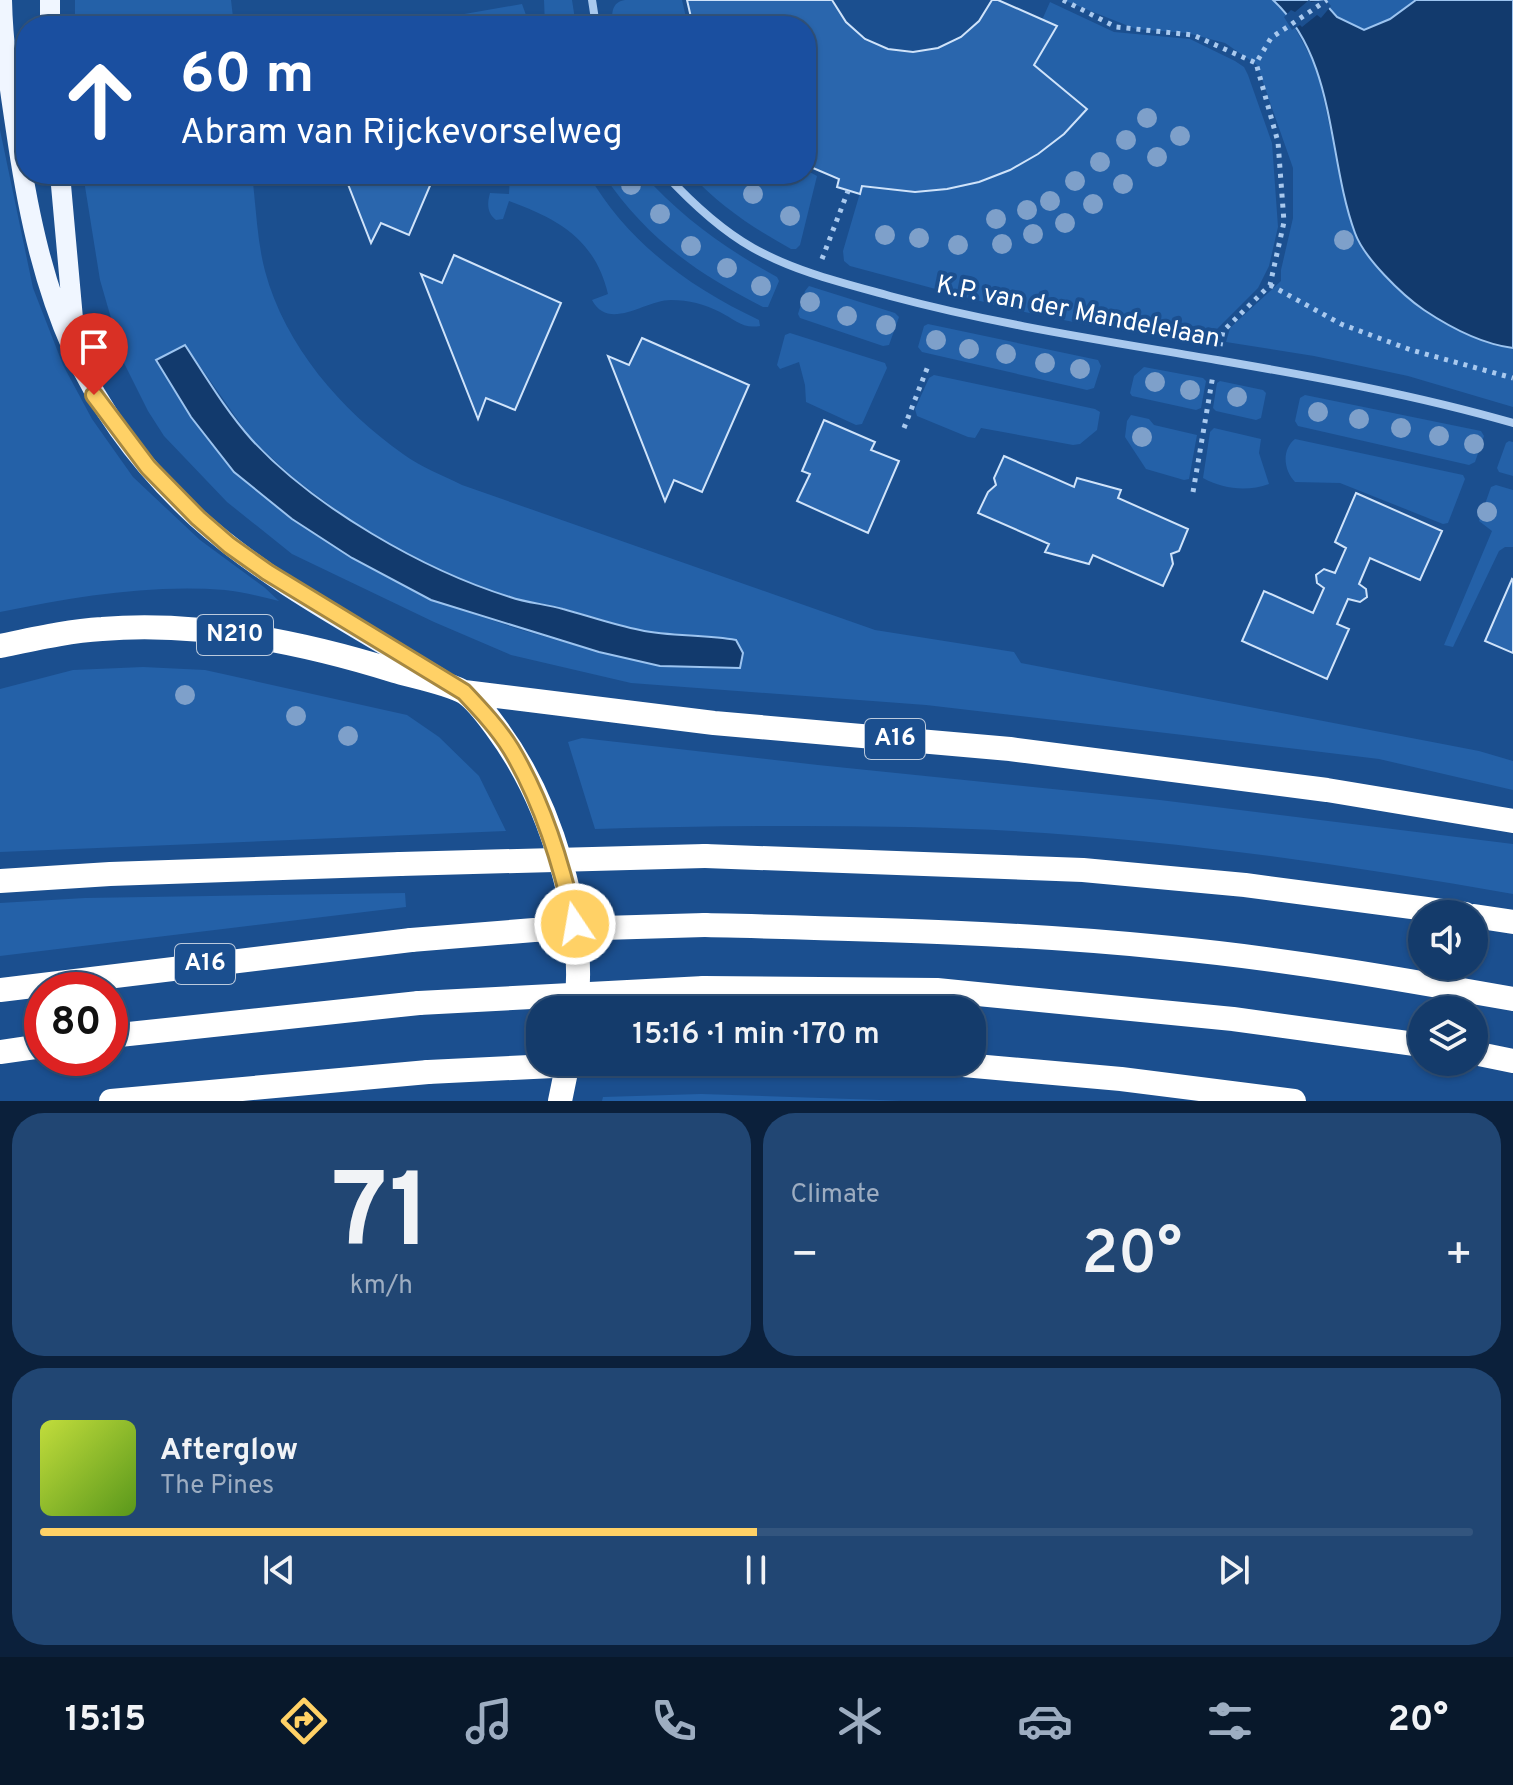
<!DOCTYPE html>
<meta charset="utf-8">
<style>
:root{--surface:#143b6b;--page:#214673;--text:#f1f3f6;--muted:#9dadc1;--line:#33557e;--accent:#ffd166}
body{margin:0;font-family:Overpass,sans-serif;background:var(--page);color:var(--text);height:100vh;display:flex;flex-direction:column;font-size:30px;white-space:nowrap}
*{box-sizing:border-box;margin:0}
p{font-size:26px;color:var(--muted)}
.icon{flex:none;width:44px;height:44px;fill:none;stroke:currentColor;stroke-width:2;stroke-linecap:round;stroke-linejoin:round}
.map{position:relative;height:1101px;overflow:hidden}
.details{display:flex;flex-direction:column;gap:12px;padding:12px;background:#0b203b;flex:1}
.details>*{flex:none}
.guide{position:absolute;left:16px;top:16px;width:800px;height:168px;border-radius:32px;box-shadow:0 2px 6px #0004,0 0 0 2px var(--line);background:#1a4fa0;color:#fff;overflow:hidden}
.buttons{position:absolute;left:1408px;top:900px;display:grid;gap:16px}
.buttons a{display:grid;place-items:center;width:80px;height:80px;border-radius:50%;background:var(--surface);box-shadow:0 2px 6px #0004,0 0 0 2px var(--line);font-size:40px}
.speed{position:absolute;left:24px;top:972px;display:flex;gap:16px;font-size:40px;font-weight:700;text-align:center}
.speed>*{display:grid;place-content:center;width:104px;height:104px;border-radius:50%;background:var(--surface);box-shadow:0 2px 6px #0004,0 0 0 2px var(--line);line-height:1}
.speed .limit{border:12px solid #d22;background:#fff;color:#111}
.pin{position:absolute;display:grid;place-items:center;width:68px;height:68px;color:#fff;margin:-82px -34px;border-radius:50% 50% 50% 0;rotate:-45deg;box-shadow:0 0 8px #0007}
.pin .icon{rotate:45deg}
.me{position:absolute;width:88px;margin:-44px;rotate:348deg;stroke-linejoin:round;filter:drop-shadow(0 0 6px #0008)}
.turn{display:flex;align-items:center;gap:28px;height:168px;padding:0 32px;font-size:36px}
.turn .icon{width:104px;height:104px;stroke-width:2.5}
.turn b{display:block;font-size:56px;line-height:68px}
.big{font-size:60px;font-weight:600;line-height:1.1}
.details .card{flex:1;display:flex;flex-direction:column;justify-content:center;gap:12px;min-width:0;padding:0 28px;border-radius:32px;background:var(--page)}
.details .dial{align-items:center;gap:0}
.dial b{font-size:104px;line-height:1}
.song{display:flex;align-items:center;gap:24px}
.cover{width:96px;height:96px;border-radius:12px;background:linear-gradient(135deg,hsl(70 70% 55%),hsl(90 70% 35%))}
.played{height:8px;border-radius:4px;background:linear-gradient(90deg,var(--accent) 50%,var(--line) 50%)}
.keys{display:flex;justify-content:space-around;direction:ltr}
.heat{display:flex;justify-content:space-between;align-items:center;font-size:44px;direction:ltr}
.details .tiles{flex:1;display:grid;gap:12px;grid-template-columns:1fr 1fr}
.card:last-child{grid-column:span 2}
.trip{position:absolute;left:526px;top:996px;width:460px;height:80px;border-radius:32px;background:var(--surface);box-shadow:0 2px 6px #0004,0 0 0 2px var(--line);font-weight:600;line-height:80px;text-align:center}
.tab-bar{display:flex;height:128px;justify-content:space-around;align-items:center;background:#08182b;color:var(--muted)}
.tab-bar .icon{width:56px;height:56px}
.tab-bar .current{color:var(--accent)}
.tab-bar b{font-size:36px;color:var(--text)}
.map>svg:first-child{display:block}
</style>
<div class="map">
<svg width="1513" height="1101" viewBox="0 0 1513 1101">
<rect width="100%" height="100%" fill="#1b4f8f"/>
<path fill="#2461a8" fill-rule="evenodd" d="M75,0H231L234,26H75Z
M544,0H572L576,26H545Z
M625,0H682L688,26H612C612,14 611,2 625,0Z
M1063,0H1273L1287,13L1317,69L1341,179L1414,303L1461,332L1496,346L1513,348V407L1408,376L1314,356L1226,342L1230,328L1281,281V270L1293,218V168L1257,65L1225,43L1187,33L1136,29Z
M1322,0H1416L1390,19L1364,30L1337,17Z
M1050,2L1114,32L1190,39L1235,61L1244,67L1248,75L1272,143L1278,227L1269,266L1258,288L1204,342L1093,326L1010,309L850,266L844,261L843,251L862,186L915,192L1064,134L1087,110L1034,65L1057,27L1042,20Z
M522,4L530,26H418L413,23Z
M0,130L33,288L63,365L92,419L133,477L200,540L264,587L279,601C262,597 243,592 225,590C149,584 74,597 0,612Z
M806,170L817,176L800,245L796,249H791C753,228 720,206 690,174H806Z
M83,174H252C256,206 257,241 265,271C285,346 341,410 403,454C421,467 442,475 462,485L875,630L1014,652L1021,663L1479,751L1513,761V790L1379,759L1183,735L926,705L631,683L511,655L434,622L292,554L227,502L164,436L148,411L124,363L100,280ZM185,345L252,440L296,480L350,520L402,552L470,583L513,598L559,607L642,631L718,637L740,667L730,669L660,666L599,652L518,629L431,600L352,558L292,519L234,472L191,417L156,360Z
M510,174H588C627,242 689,287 759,320L760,326C742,329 734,319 720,312C704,304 689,300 671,300C645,300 609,332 592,300L608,294C595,239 558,219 509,201L503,219L496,220C487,213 487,204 490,193L509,194Z
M603,174H643C682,218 726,249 777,277L779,281L768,307H763C696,273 646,238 603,174Z
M809,286L895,313L899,317L889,345L883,346L800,318L798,314L805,291Z
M928,324L1098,360L1101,366L1094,388L1087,390L922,352L918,347L924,326Z
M790,333L885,363L887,368L862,424L856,425L806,402L805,385L799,362L780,369L777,365L785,335Z
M1144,367L1203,378L1206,381L1201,408L1196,410L1132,396L1130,393L1134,376Z
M934,375L1095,409L1100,412L1097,430L1080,444L1073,445L981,428L975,438L968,437L917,416L915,409L929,378Z
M1220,381L1263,390L1266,393L1261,418L1256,420L1216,411L1213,408L1217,383Z
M1305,395L1481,431L1484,436L1475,462L1469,465L1298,426L1295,421L1300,398Z
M1131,415L1149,419L1154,425L1197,435L1189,479L1184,480L1146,469L1125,437L1127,421Z
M1214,428L1261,439L1259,453L1269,484C1247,492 1223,489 1203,478L1210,432Z
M1295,439L1463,475L1465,479L1448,523L1443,524L1340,483L1295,482C1284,471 1281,450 1295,439Z
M1509,441L1513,442V476L1499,472L1497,468L1506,443Z
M1496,485L1513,490V547H1505L1499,551L1453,647L1444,645L1492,531L1479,521L1491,487Z
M143,667L205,670L407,715L439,737L479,776L506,831L0,852V689L73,670Z
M582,738L818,765L1160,800L1513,844V894C1314,859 1112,831 910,827C805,825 700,826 595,829L568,742Z
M405,893L406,907L0,956V903L85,898Z
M701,1094L880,1100L901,1101H602L603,1097Z"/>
<path fill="#123a6d" stroke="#9cc4f0" stroke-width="2" d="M1273,0H1322L1337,17L1364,30L1390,19L1416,0H1513V348C1481,344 1451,328 1424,310C1402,295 1364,258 1355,233C1327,157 1337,59 1273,0Z
M185,345C206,377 226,411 252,440C314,507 423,570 510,597C527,603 546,604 563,609C589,616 614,625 640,630C671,637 705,634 736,640L743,653L740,668L660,666L599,652L431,600L352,558L292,519L234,472L191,417L156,360Z"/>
<path fill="#1b4f8f" d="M1309,0L1311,2L1326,0L1331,6L1321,18L1317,15L1302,27L1300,25L1292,30L1284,17L1291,10L1295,12Z"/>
<path fill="#2a66ad" stroke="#cfe3fa" stroke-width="2" d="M687,0H832L846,22L865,39L888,49L913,52L938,48L961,37L979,21L992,0H998L1057,26L1034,65L1087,109L1064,134L1038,154L1010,170L979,182L947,189L915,192L862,186L860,194L837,187L839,179L806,165V26H693Z
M344,174H435L409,235L381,223L371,243Z
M454,255L561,303L515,410L486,398L478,419L421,274L442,283Z
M642,338L749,385L702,492L674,480L665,501L608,356L629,365Z
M824,420L875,442L871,450L899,461L868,533L797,501L810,474L802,471Z
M1004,456L1074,487L1077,478L1121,490L1118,498L1188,529L1179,551L1171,554L1173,564L1163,586L1093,555L1089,564L1045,552L1049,544L978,513L988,492L996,485L994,478Z
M1356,493L1442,531L1420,580L1370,558L1359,584L1366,589L1367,597L1360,602L1348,599L1337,624L1349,629L1327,679L1242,641L1264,591L1313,613L1324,588L1317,583L1316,575L1324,569L1335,573L1346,548L1335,542Z
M1512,579L1513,580V653L1485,641Z"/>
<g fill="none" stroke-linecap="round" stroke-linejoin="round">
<path stroke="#a9c9ee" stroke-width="5" stroke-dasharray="4 6" stroke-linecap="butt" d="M1063,0L1116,27L1193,35L1256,63L1271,38L1327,0
M822,259L848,191
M1270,285L1341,324L1411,350L1513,378
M1220,346L1223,331L1270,285L1284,222L1278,142L1256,63
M904,428L928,366
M1193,492L1213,375"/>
<path stroke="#a9c9ee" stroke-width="8" d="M592,0L596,26
M665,174C690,201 721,230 753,248C796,272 843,283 890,296C998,325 1107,341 1217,360C1316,377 1416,395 1513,423"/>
<path stroke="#f0f6ff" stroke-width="20" d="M2,0C3,49 11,97 18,144C41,297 80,411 197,518C267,581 359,629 440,678
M50,0V26
M60,174L75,341"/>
<path stroke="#fff" stroke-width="24" d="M0,646C34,639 68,631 102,629C199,621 302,642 395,671C412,676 452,684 465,693C477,701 488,717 497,729C551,802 587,919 576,1010
M464,692L714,723L1010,749L1327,790L1513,821
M705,856L1083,870L1245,885L1465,914
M0,881L110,874L400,864
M1474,916L1513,922
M705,925C861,929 1017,932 1171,948C1286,959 1400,979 1513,999
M704,988L937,990L1233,1019L1422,1045
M0,990L411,940
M110,1036L419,1003
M0,1052L42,1046
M1474,1053L1513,1061
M930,1062L1121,1079L1294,1101
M111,1101L428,1072
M560,1101L568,1062"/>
<path stroke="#fff" stroke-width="24" d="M400,864L705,856
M411,940L534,930L705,925
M419,1003L704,988
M428,1072L635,1062"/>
</g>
<g fill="#7ea0ca">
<circle cx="1147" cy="118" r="10"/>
<circle cx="1180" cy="136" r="10"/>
<circle cx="1126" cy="140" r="10"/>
<circle cx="1157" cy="157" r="10"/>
<circle cx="1100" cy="162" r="10"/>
<circle cx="1075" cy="181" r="10"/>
<circle cx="1123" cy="184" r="10"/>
<circle cx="631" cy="185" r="10"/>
<circle cx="753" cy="194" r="10"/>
<circle cx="1050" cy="201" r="10"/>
<circle cx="1093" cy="204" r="10"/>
<circle cx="1027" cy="210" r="10"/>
<circle cx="660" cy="214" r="10"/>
<circle cx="790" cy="216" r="10"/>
<circle cx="996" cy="219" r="10"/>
<circle cx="1065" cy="223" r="10"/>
<circle cx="1033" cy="234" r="10"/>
<circle cx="885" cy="235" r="10"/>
<circle cx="919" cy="238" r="10"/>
<circle cx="1344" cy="240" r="10"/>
<circle cx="1002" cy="244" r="10"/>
<circle cx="958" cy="245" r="10"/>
<circle cx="691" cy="246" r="10"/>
<circle cx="727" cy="268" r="10"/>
<circle cx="761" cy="286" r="10"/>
<circle cx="810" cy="302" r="10"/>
<circle cx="847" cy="316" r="10"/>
<circle cx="886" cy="325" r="10"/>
<circle cx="936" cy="340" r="10"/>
<circle cx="969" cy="349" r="10"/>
<circle cx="1006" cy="354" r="10"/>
<circle cx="1045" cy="363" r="10"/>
<circle cx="1080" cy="369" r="10"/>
<circle cx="1155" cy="382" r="10"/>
<circle cx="1190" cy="390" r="10"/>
<circle cx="1237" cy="397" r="10"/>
<circle cx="1318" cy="412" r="10"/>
<circle cx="1359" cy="419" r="10"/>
<circle cx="1401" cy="428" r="10"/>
<circle cx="1439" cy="436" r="10"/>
<circle cx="1142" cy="437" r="10"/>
<circle cx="1474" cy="444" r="10"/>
<circle cx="1487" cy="512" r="10"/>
<circle cx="185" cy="695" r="10"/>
<circle cx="296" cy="716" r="10"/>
<circle cx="348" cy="736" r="10"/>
</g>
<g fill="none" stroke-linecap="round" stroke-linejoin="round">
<defs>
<path id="route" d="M94,395L148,467L198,518L229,545L267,572L464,692C481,710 498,728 511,749C543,803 561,863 575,924"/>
</defs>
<use href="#route" stroke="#a68842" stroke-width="20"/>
<use href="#route" stroke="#ffd166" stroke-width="14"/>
</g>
<g text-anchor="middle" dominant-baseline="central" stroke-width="8" stroke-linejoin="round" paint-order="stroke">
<g fill="#1b4f8f" stroke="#bbcadd" stroke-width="2">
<rect x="197" y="615" width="76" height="40" rx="6"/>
<rect x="865" y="719" width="60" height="40" rx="6"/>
<rect x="175" y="944" width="60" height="40" rx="6"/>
</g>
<g font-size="24" font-weight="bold" fill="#fff">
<text x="235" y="635">N210</text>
<text x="895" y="739">A16</text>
<text x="205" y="964">A16</text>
</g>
<g font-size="26" fill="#fff" stroke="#1b4f8f">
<text transform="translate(1078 313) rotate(11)">K.P. van der Mandelelaan</text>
</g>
</g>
</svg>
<div class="buttons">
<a><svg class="icon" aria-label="sound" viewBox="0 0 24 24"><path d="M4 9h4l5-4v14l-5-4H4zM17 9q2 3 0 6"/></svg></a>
<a><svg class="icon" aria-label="layers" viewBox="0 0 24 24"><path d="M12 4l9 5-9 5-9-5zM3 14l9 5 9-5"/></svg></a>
</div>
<div class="speed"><div class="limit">80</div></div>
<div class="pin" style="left:94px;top:395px;background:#d93025"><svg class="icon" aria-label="arrive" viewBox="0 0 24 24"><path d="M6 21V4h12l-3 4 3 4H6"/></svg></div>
<svg class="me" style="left:575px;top:924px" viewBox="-20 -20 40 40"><circle r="17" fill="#ffd166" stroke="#fff" stroke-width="3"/><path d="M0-11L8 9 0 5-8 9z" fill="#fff"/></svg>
<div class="trip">15:16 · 1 min · 170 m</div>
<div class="guide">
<div class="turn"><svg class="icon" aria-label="ahead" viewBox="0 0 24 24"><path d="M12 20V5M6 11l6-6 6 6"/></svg><div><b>60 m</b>Abram van Rijckevorselweg</div></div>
</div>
</div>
<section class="details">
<div class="tiles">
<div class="card dial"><b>71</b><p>km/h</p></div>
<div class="card"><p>Climate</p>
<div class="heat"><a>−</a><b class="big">20°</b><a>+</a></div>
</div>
<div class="card">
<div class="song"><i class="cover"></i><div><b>Afterglow</b><p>The Pines</p></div></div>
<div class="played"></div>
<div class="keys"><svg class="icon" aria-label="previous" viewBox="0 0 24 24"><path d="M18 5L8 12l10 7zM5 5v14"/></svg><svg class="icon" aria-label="pause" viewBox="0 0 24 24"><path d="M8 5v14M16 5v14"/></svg><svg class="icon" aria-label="next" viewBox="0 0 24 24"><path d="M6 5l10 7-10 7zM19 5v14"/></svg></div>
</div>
</div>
</section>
<nav class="tab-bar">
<b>15:15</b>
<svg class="icon current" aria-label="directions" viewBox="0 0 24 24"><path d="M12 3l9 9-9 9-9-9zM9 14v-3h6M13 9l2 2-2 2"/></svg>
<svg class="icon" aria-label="music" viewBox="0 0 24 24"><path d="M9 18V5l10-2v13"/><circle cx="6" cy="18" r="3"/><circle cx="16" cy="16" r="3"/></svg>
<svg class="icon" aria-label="phone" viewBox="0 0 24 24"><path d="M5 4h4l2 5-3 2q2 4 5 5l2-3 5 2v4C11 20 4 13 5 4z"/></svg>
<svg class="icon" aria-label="climate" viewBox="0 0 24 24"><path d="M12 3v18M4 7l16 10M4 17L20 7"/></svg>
<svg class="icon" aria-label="car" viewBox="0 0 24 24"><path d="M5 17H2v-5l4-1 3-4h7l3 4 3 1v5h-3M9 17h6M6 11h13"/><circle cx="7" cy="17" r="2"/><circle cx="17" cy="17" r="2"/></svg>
<svg class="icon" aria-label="filters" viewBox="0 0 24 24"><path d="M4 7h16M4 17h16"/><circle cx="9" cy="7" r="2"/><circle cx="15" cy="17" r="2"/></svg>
<b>20°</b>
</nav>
